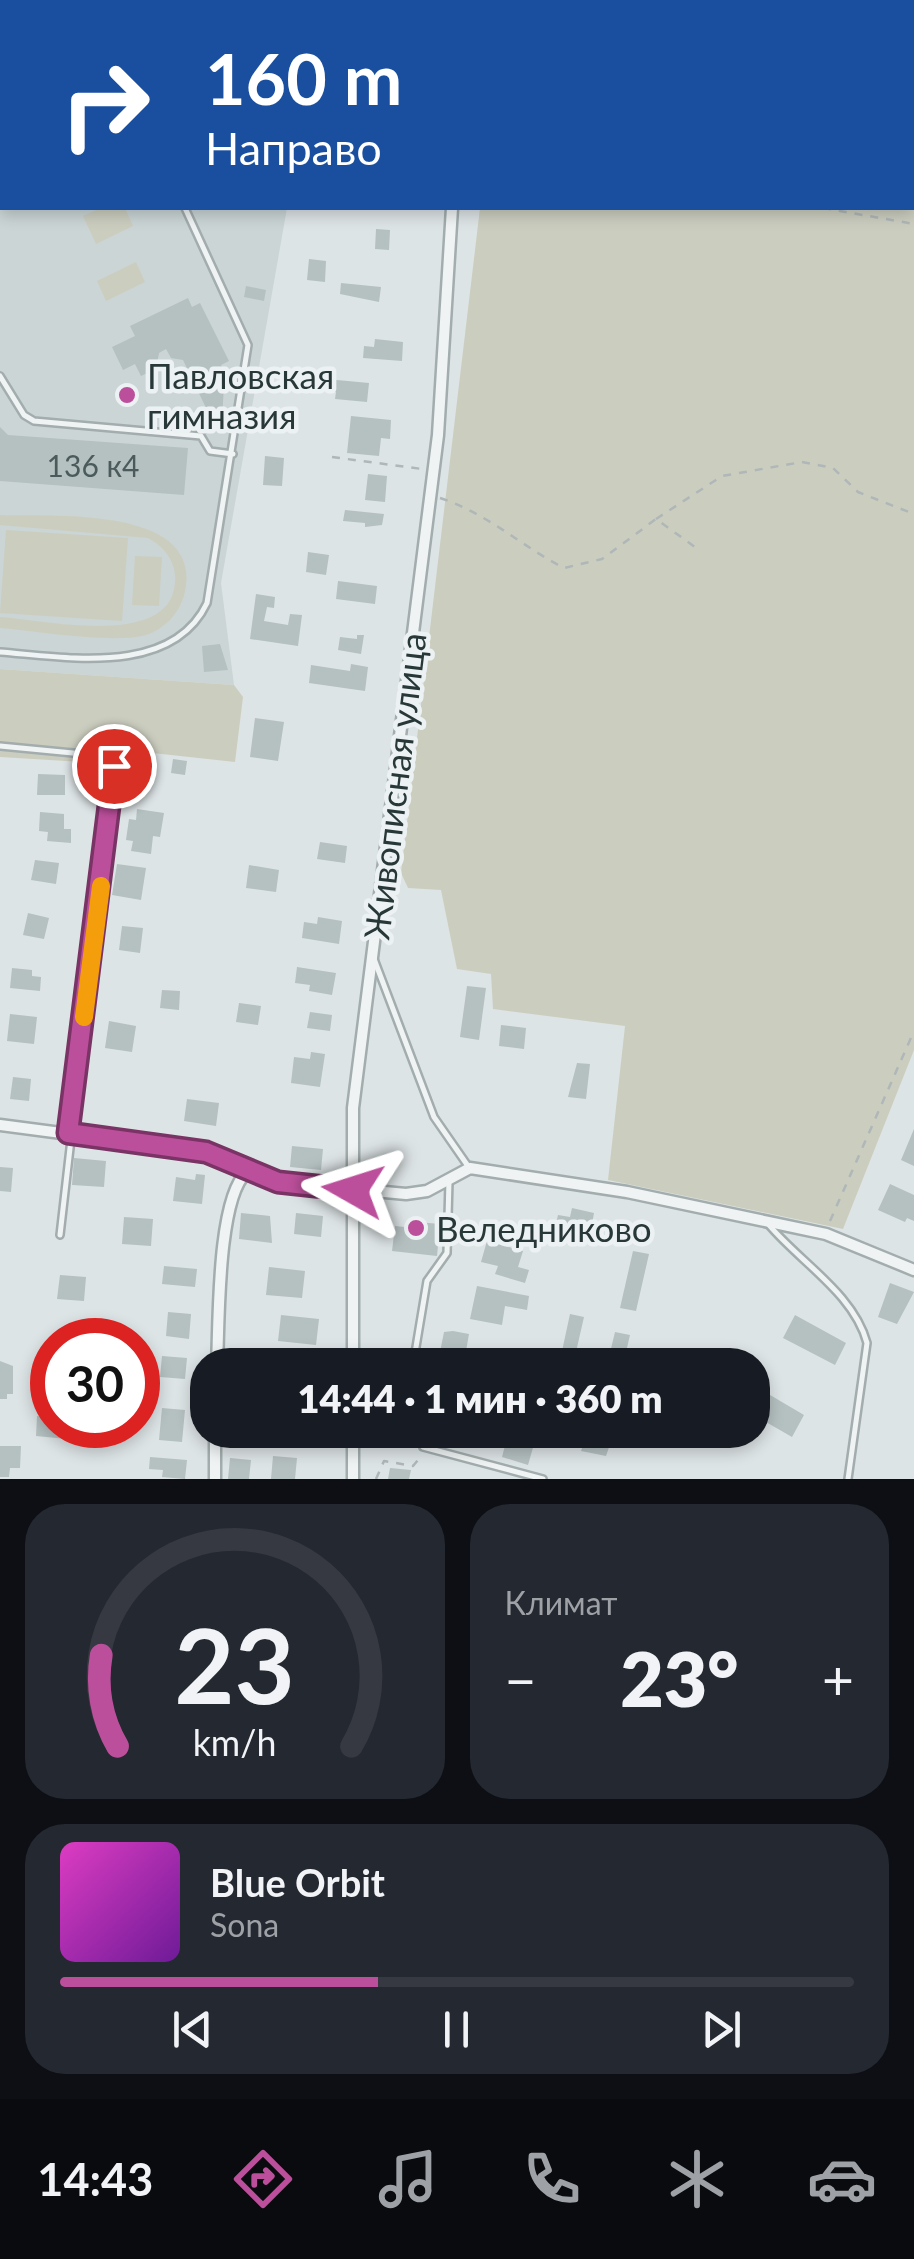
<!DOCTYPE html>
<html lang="ru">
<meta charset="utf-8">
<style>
:root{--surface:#171b24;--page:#242831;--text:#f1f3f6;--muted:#9ea1a6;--line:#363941;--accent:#bc4f9b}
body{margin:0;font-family:Lato,sans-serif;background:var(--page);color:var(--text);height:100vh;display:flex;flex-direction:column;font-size:38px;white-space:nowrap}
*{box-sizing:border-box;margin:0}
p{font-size:32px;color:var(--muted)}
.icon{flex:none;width:55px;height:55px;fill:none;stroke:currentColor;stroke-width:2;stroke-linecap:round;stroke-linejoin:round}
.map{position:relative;height:1479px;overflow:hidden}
.side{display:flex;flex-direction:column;gap:25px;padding:25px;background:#0d0f14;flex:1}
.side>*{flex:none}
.hud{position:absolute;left:0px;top:0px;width:915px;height:210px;box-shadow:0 5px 15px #0003;background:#1a4fa0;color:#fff;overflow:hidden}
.speed{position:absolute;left:30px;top:1318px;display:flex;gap:20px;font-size:50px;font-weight:700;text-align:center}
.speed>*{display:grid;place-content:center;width:130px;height:130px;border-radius:50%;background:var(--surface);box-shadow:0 5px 15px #0003;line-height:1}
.speed .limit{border:15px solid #d22;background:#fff;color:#111}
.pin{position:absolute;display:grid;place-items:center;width:85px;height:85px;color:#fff;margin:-42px;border:5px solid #fff;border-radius:50%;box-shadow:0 2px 10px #0007}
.me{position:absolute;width:110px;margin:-55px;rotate:276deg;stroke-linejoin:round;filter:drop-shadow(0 0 8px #0008)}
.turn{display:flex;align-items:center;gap:35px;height:210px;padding:0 40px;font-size:45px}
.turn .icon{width:130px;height:130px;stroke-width:2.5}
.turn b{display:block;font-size:70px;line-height:85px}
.big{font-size:75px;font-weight:800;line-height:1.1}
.side .card{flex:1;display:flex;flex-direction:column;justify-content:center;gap:15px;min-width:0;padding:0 35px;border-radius:40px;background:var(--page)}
.side .dial{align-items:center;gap:0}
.dial svg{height:260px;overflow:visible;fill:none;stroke:var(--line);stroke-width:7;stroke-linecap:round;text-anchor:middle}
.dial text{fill:var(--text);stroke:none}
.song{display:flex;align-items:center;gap:30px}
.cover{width:120px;height:120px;border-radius:15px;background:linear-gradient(135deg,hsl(310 70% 55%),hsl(280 70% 35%))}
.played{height:10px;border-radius:5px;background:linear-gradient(90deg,var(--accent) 40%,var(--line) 40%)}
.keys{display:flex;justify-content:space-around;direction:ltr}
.heat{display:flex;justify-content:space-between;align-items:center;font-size:55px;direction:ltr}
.side .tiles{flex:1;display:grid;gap:25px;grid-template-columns:1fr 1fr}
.card:last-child{grid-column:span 2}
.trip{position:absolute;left:190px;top:1348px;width:580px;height:100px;border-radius:40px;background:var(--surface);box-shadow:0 5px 15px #0003;font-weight:800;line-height:100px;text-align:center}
.tabs{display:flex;height:160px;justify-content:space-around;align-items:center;background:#090b0e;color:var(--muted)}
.tabs .icon{width:70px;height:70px}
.tabs .current{color:var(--accent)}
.tabs b{font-size:45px;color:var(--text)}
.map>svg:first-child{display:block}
</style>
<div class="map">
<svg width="914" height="1479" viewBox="0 0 914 1479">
<rect width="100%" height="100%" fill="#dde4e5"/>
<path fill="#cbd5d5" d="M0,6L2,208H287L221,583L234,685L0,669Z"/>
<path fill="#cbcebf" d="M505,0H914V1050L843,1229L608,1180L625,1026L493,1009L491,974L457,969L441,890L408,888L401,873L480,208H912V2Z
M101,208H125L133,226L96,244L83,216Z
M136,262L145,282L106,301L97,281Z
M0,515C52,517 203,505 185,591C181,612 165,629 146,635C113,644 36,631 0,628V617C45,620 170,649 175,583C177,563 165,547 148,538L0,525Z
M6,530L128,538L122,621L0,613Z
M135,556L162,557L159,606L132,605Z
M0,669L234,685L243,697L235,762L125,750L99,763L0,757Z"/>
<path fill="#b5c0c1" d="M376,229L390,230L389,250L375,249Z
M309,259L326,261L325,282L307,280Z
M341,283L381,287L379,302L340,294Z
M246,286L266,290L264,301L244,297Z
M188,298L192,307L200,303L229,361L221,365L229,382L224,386L222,418H214L207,410L183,360L171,358L166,349L159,353L156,369L141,376L135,364L123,370L112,347L135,336L130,326Z
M375,339L403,342L402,361L363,358L364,346L374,347Z
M326,379L369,383L367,402L335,399L336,392L325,391Z
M351,416L391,420L390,439L381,438L379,456L347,453Z
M0,427L8,435L188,448L184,495L0,481Z
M265,456L284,458L282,486L263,485Z
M368,474L387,476L385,502L365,500Z
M345,510L384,514L382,525L365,527V523L343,521Z
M308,552L329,555L326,575L306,572Z
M338,581L377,586L375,604L336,599Z
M256,594L275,597L274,608L267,607L264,621L288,625L290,614L302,615L298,646L250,639Z
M357,635H364L361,654L338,650L340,637L357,639Z
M220,644L228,670L204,672L202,646Z
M351,664L368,667L365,691L309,683L311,665L350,671Z
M255,718L284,722L278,761L250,757Z
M173,759L187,761L185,775L171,773Z
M38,774L65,775V795H37Z
M137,809L164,813L160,837L153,836L151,854L131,851L133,841L126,840L129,819L136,820Z
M40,812L64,814V829H71V843L47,841L48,832L39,831Z
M320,842L347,846L345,863L317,859Z
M35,860L59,863L56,884L31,880Z
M117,864L146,868L141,900L112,895Z
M249,865L279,870L276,892L246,888Z
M28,913L49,918L44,939L23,935Z
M318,917L342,921L339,944L302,938L304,922L317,924Z
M122,926L143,928L140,953L119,950Z
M297,967L336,973L332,995L309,991L310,985L295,983Z
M12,968L32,970V976L41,977L40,991L10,988Z
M467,986L486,988L479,1040L460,1037Z
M162,990L180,991L179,1010L160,1008Z
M239,1003L261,1006L258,1025L236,1022Z
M310,1012L332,1015L330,1031L307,1028Z
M10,1014L37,1017L34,1044L7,1041Z
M109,1021L136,1026L132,1052L105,1048Z
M501,1025L526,1028L524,1049L499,1046Z
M311,1052L325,1054L320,1087L291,1083L294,1057L310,1059Z
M577,1063L590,1064L586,1099L568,1097Z
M13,1077L31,1079L29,1101L10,1099Z
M187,1099L219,1103L216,1126L184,1121Z
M914,1129V1166L901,1160Z
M292,1146L323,1149L321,1170L290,1167Z
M74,1158L106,1161L104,1187L72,1185Z
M0,1167L13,1168L11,1192L0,1191Z
M196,1174L205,1175L202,1204L173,1201L176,1177L195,1180Z
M890,1184L914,1195V1221L907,1218L905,1222L878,1210Z
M572,1208L594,1213L590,1236L555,1229L558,1215L570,1217Z
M241,1213L270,1216L272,1243L239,1239Z
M296,1213L323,1216L321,1237L294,1234Z
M124,1217L153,1219L151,1246L122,1244Z
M406,1221L440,1224L437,1256L392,1251L395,1226L405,1227Z
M487,1241L523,1251L518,1267L529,1270L525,1283L495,1274L498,1266L481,1262Z
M633,1251L649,1254L636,1311L620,1308Z
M164,1266L197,1269L195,1287L162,1284Z
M269,1267L305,1271L302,1298L266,1295Z
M60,1275L86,1277L84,1301L57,1299Z
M890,1283L914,1292L897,1324L878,1317Z
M477,1286L529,1296L527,1310L505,1306L502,1325L470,1319Z
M168,1312L191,1314L189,1339L166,1336Z
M570,1314L584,1317L573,1365H559Z
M281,1315L319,1319L316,1345L278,1341Z
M795,1315L846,1343L835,1365L783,1338Z
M453,1331L469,1334L465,1357L440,1352L444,1332Z
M615,1332L630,1335L623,1365H607Z
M238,1355L257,1356V1365H237Z
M162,1356L187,1358L185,1379L160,1377Z
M0,1361L13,1366V1394H7V1399H0Z
M758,1388L804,1415L792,1437L752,1414Z
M162,1408L185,1410L182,1442L159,1440Z
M37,1416L52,1417V1425H68L67,1439L36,1436Z
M285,1430H316L315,1441L284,1437Z
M380,1430H403L402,1439L379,1437Z
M509,1430L537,1434L528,1465L502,1457Z
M588,1430L614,1433L606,1456L581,1451Z
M0,1446H21L20,1468H10L9,1477H0Z
M273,1456L297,1458L295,1479H271Z
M150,1457L187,1460L185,1479L162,1477L163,1470L149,1469Z
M230,1458L251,1460L249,1479H228Z
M390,1468L411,1470L409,1479H388Z"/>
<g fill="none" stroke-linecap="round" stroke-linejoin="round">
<defs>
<path id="lane" d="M272,0L273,2
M91,2L92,0
M225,2V0
M0,25L2,26
M0,376L24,415L34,421L201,436L210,451L233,454
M0,652C66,657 172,677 207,603L248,345L185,208
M0,746L104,756L114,766L60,1235
M374,959L434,1117L468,1166
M769,1225C800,1262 854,1294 867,1343L848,1479
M428,1365L429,1359L415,1352L416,1347L427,1281L447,1253L449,1181
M424,1430L423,1447L543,1479"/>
<path id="street" d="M477,0L478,2
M0,1125L206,1152L278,1182L406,1194L427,1191L470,1168L627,1192L826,1234L914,1270
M217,1365C219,1324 217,1197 247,1172
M353,1365V1108L438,435L452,208
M353,1430V1479
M215,1479V1430"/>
</defs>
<use href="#lane" stroke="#a3adae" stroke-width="10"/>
<use href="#street" stroke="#a3adae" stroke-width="15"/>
<path stroke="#afb7b8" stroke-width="2.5" stroke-dasharray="8 8" stroke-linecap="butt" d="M520,0L522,2
M823,208L914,224
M332,457L422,469
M440,498C487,513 521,546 564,568L602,559L656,519L695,547
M656,519L722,476L802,462L833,468L858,492L914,514
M830,1221L914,1031
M376,1479L384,1461L413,1466L422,1455"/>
<use href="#lane" stroke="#eff3f4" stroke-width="5"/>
<use href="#street" stroke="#eff3f4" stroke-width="10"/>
</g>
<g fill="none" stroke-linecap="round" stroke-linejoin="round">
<defs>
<path id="route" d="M114,766L68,1133L206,1152L278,1182L353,1190"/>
</defs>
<use href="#route" stroke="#7a3365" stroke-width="25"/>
<use href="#route" stroke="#bc4f9b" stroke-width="18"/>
<path stroke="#f59e0b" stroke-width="18" d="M84,1017L101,886"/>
</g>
<g fill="#bc4f9b" stroke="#ecf2f3" stroke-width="4">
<circle cx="127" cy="395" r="10"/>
<circle cx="416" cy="1228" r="10"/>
</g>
<g text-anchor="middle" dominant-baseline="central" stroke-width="9" stroke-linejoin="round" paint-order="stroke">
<g font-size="30" fill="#4b5a5b">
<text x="93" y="465">136 к4</text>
</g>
<g font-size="35" fill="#283839" stroke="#ecf2f3" text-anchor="start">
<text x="147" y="375">Павловская<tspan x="147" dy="40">гимназия</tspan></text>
<text x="436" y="1228">Веледниково</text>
</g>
<g font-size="35" fill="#283839" stroke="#ecf2f3">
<text transform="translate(394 786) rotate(-83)">Живописная улица</text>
</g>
</g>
</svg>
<div class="speed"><div class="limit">30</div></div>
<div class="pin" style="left:114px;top:766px;background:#d93025"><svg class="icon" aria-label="arrive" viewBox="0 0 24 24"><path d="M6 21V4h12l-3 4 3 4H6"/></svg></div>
<svg class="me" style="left:353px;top:1190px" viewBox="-20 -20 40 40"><path d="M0-17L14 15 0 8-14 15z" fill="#bc4f9b" stroke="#fff" stroke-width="4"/></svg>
<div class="trip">14:44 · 1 мин · 360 m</div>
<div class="hud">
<div class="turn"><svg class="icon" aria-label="right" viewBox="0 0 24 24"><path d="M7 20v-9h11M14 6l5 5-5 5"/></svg><div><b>160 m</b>Направо</div></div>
</div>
</div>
<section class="side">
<div class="tiles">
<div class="card dial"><svg viewBox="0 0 100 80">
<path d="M14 69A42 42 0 1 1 86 69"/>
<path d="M14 69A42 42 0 0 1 9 41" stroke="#bc4f9b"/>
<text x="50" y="56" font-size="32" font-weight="700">23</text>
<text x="50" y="72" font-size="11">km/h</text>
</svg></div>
<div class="card"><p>Климат</p>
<div class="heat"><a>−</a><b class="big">23°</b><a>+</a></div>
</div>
<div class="card">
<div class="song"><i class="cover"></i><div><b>Blue Orbit</b><p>Sona</p></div></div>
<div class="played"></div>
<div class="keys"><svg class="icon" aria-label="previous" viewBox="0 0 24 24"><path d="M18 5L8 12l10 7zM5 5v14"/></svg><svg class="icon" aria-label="pause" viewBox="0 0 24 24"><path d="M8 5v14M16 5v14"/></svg><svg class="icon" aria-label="next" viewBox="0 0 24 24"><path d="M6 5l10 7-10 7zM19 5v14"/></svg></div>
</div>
</div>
</section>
<nav class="tabs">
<b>14:43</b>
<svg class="icon current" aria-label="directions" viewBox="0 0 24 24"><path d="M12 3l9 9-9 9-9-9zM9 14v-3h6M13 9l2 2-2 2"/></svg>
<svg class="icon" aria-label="music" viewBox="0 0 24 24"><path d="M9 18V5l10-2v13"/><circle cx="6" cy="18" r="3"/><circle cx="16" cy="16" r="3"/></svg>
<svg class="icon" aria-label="phone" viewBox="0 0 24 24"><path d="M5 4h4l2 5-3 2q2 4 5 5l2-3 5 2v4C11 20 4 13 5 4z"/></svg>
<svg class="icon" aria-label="climate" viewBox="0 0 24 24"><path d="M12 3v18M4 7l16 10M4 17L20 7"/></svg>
<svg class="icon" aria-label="car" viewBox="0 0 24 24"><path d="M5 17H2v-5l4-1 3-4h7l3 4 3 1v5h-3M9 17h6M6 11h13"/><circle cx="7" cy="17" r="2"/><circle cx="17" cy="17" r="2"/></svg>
</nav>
